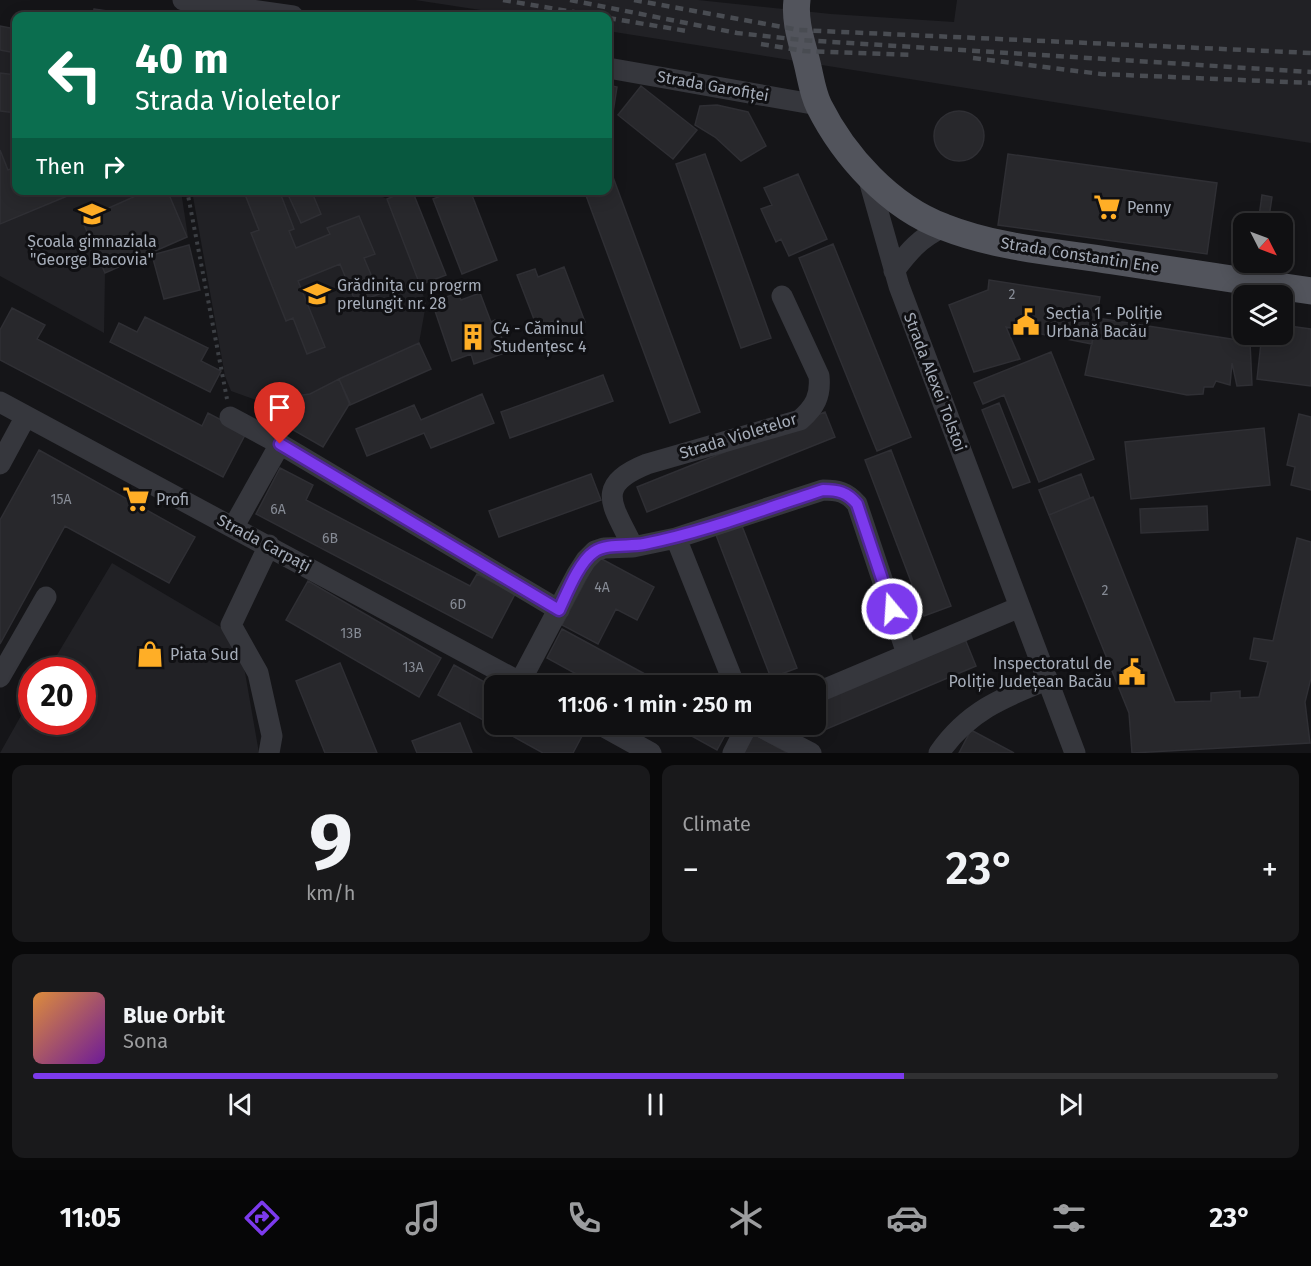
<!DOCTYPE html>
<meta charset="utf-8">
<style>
:root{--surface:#101012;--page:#19191b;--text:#f1f3f6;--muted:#9c9d9f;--line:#303032;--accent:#7c3aed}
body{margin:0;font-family:"Fira Sans",sans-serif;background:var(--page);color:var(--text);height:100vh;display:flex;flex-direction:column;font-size:22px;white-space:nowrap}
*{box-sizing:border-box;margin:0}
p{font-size:20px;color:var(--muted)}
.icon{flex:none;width:33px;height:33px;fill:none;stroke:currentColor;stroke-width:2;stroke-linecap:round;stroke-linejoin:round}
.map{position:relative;height:753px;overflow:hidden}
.drawer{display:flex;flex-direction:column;gap:12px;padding:12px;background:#09090a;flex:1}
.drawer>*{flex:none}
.hud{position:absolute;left:12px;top:12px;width:600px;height:183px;border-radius:12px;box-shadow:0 3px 15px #0003,0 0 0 2px var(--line);background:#0b6e4f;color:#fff;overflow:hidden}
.needle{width:39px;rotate:132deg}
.buttons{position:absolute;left:1233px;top:213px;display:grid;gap:12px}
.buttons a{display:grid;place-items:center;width:60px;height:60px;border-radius:12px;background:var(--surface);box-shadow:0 3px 15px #0003,0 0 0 2px var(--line);font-size:30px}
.speed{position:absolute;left:18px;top:657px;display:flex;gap:12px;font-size:30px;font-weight:700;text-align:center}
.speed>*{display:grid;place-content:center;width:78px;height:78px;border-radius:50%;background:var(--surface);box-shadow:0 3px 15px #0003,0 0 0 2px var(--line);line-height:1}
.speed .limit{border:9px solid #d22;background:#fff;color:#111}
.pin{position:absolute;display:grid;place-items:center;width:51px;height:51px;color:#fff;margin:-62px -26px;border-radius:50% 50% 50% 0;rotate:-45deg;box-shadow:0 0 6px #0007}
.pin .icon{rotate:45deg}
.me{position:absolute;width:66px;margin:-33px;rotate:342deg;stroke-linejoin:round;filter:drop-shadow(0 0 4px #0008)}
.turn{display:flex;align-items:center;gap:21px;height:126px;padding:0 24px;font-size:27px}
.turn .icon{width:78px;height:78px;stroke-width:2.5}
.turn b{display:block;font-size:42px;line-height:51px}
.then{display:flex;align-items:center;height:57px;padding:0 24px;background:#0003;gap:12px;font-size:22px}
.big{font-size:45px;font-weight:600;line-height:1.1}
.drawer .card{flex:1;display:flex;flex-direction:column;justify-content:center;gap:9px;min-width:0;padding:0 21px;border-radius:12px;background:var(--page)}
.drawer .dial{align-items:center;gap:0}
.dial b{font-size:78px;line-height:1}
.song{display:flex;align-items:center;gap:18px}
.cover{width:72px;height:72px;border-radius:9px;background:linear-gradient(135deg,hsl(30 70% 55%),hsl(280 70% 35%))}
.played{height:6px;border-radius:3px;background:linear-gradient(90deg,var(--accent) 70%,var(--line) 70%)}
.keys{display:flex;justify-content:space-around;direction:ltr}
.heat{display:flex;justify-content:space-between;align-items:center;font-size:33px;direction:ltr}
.drawer .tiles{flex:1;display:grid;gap:12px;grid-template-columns:1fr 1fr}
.card:last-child{grid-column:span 2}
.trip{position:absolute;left:484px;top:675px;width:342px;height:60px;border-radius:12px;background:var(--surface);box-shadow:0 3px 15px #0003,0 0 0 2px var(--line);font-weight:600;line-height:60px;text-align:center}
.dock{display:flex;height:96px;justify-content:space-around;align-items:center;background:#060607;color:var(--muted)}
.dock .icon{width:42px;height:42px}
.dock .selected{color:var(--accent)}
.dock b{font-size:27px;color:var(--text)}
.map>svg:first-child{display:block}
</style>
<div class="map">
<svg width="1311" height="753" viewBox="0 0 1311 753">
<rect width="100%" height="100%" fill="#151518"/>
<path fill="#212125" d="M415,0H698L831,14L954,22L957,0H1311V143L608,31V16H519Z
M0,50L16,53V190L181,191L188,237L105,273L104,333L0,276Z
M368,190L387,199L420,285L426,304L419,343L339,379L310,394L259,401L231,391L225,376L192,191Z
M112,563L239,638L259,753H0L31,698L32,722H82V670H48Z"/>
<path fill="#28282c" stroke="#2f2f34" stroke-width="1.5" d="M94,9L141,16H93Z
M0,26L16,29V53L0,50Z
M0,73L16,75V113L0,111Z
M608,85L617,87L612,119H608Z
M641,86L697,130L673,159L618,115Z
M717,105L748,112L766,146L741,161L715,137L695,125L700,106Z
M934 136a25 25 0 1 1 50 0a25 25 0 1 1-50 0Z
M0,150L8,170L16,167V190H70L72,194L0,224Z
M705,154L771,338L741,348L676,164Z
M1008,154L1217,183L1207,254L998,225Z
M610,169L700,412L670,423L584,190H608V170Z
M798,174L827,239L789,256L781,239L776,242L761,209L772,205L764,188Z
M149,190H167L187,237L105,273L82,220Z
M246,190H279L294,229L289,231L296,248L330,234L327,228L359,216L375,254L364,258L379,294L356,303L340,264L298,281L325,347L307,354L293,318L286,321L251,233L259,230L244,192Z
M286,190H311L321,214L301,223Z
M408,190H412L446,275L420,285L387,199Z
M456,190H470L497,260L462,274L433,199Z
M1262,195L1272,197L1268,224H1258Z
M833,244L911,437L877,451L799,258Z
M189,245L200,290L164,299L152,255Z
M564,267L585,322L557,332L553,321L537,327L517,275L535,269L538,277Z
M989,280L1100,297L1092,344L1006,327L1020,359L974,372L949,305L988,290Z
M458,293L461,300L480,293L491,322L495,320L507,352L474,364L471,354L452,361L432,302Z
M12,308L45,325L37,339L202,426L208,413L246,433L223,477L0,360V330Z
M145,317L208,348L201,361L221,371L210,392L110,342L119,323L137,332Z
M1097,318L1250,342L1252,385L1237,386L1232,363L1230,385L1216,381L1213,387H1204L1203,394L1187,395L1085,375Z
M1282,325L1311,329V386L1257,379L1262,334H1282Z
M419,343L431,369L350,405L339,379Z
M1051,352L1094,459L1039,482L1004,395L983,404L974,383Z
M603,375L613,401L510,438L501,412Z
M339,379L350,403L323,447L260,411L259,401L310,394Z
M482,394L494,423L431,448L424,433L367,456L356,429L414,405L421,420Z
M999,403L1030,482L1013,488L982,410Z
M825,412L835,437L647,512L637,487Z
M1299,414L1311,417V490L1291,485L1295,467L1287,465Z
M1264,428L1270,485L1131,499L1125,442Z
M39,450L195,537L169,583L65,526L0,644V520Z
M891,450L951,606L924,616L865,460Z
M280,468L313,485L306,500L470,586L477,574L515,594L492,638L256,514Z
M591,474L601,500L499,537L489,511Z
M1081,474L1090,498L1049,515L1039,490Z
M1093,497L1175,702L1211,701V693L1240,691V698L1259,697L1268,662L1250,659L1254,638L1273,641L1297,538L1311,542V678L1305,702L1310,743L1132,753L1129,713L1049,515Z
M1207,506L1208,530L1141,533L1140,509Z
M742,526L797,668L771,678L716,535Z
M598,557L654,587L637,620L616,609L598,644L562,625Z
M308,581L441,658L419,697L286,620Z
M562,629L667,686H598L547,658Z
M965,639L976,666L817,733L813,724H816V701Z
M340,663L377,753H325L296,681Z
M454,665L495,688V724H561L582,736L573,753H543L438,695Z
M460,723L472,753H417L412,741Z
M670,724H731L717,750Z
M971,730L1014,753H959Z
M750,732L788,753H739Z"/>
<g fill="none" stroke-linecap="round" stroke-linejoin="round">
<path stroke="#3c3f44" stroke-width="4" stroke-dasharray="3 4.5" stroke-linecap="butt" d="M187,190L227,399"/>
<path stroke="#36373d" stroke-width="21" d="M183,0L293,16
M608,68L818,105
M867,173L899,286L1075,753
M894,271C909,251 920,238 943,227
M0,402L527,686
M230,417L280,444L234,526
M280,444L559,610
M0,464L26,416
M676,538L735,686
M269,545L231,625L258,673L272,736L269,753
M633,547C613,505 593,486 647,464L800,420C815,407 821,396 819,376L782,296
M0,677L46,597
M520,682L577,574L586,560L595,551L604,548L633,547L676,538L823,490C838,490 847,492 857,504L907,654
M816,693L1020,607
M599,724L651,753
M755,724L811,753
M733,753L748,724
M939,753C967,712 1003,697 1047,680"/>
<path stroke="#52545c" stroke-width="27" d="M797,0C794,23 803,45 808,67C811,80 813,94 819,106C844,156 890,207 944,227C997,248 1057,252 1113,261C1179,271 1245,281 1311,291"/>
<path stroke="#494c52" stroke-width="4.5" stroke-dasharray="8 6" stroke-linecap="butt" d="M503,0L597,16
M570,0L737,33L802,40L1311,72
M634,0L799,30L1311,53
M608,18L687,31
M761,44L804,51L913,55
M973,58L1101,74L1311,83"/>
</g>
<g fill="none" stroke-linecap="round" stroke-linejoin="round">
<defs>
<path id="route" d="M280,444L559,610C567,593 579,562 594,552C607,543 629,547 644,544C705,532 764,509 823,490C838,490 847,492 857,504L892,609"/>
</defs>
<use href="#route" stroke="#51269a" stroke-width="15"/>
<use href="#route" stroke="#7c3aed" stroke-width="10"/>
</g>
<defs>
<symbol id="supermarket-bare" viewBox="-9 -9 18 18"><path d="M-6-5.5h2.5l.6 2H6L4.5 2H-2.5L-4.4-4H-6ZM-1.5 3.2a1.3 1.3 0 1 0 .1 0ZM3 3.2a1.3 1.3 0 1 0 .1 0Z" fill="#ffae26" stroke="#101013" stroke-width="2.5" paint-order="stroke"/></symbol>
<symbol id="school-bare" viewBox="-9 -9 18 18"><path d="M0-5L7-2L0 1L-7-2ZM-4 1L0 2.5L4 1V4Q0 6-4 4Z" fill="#ffae26" stroke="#101013" stroke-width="2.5" paint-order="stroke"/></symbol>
<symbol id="civic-bare" viewBox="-9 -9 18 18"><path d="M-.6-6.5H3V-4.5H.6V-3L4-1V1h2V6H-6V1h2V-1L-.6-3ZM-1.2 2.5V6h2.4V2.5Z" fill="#ffae26" stroke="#101013" stroke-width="2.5" paint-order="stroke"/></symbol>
<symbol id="building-bare" viewBox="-9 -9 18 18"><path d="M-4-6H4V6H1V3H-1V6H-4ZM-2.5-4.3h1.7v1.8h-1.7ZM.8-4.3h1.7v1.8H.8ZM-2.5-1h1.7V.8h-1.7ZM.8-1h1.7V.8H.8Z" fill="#ffae26" stroke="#101013" stroke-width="2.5" paint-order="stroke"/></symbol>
<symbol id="shop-bare" viewBox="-9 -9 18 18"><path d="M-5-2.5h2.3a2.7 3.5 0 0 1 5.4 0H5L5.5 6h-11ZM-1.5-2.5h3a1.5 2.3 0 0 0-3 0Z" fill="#ffae26" stroke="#101013" stroke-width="2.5" paint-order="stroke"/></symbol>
</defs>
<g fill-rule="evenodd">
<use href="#supermarket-bare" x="1088" y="188" width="38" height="38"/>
<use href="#school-bare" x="73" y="195" width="38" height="38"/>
<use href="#school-bare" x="298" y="275" width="38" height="38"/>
<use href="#civic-bare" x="1007" y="303" width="38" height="38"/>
<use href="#building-bare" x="454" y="318" width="38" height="38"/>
<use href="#supermarket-bare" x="117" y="480" width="38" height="38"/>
<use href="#shop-bare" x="131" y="635" width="38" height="38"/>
<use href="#civic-bare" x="1113" y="653" width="38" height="38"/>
</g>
<g text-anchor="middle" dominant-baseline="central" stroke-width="6" stroke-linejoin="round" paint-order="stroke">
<g font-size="14" fill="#868b95">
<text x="1012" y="294">2</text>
<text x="61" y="499">15A</text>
<text x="278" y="509">6A</text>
<text x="330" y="538">6B</text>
<text x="602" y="587">4A</text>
<text x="1105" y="590">2</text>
<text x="458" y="604">6D</text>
<text x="351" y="633">13B</text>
<text x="413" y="667">13A</text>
</g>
<g font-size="16" fill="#a6adb9" stroke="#101013">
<text transform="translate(713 86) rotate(10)">Strada Garofiței</text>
<text transform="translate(1080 255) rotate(9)">Strada Constantin Ene</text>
<text transform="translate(935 382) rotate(69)">Strada Alexei Tolstoi</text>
<text transform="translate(738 436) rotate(-17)">Strada Violetelor</text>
<text transform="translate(264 543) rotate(28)">Strada Carpați</text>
</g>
<g font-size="16" fill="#a6adb9" stroke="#101013" text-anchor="start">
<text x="1127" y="207">Penny</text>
<text x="92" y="241" text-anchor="middle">Școala gimnaziala<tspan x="92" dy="18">"George Bacovia"</tspan></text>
<text x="337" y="285">Grădinița cu progrm<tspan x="337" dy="18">prelungit nr. 28</tspan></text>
<text x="1046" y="313">Secția 1 - Poliție<tspan x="1046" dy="18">Urbană Bacău</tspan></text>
<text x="493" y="328">C4 - Căminul<tspan x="493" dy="18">Studențesc 4</tspan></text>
<text x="156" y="499">Profi</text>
<text x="170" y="654">Piata Sud</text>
<text x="1112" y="663" text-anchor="end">Inspectoratul de<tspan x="1112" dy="18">Poliție Județean Bacău</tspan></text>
</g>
</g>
</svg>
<div class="buttons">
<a><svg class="needle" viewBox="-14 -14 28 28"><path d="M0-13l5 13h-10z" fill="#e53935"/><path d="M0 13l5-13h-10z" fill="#9c9d9f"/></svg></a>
<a><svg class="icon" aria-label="layers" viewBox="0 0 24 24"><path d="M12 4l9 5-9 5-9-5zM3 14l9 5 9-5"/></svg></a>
</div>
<div class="speed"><div class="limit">20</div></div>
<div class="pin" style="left:280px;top:444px;background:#d93025"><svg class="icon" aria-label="arrive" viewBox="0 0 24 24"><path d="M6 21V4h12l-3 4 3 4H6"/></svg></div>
<svg class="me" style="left:892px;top:609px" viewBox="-20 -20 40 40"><circle r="17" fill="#7c3aed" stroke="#fff" stroke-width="3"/><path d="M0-11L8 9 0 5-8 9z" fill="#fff"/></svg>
<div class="trip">11:06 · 1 min · 250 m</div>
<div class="hud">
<div class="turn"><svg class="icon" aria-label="left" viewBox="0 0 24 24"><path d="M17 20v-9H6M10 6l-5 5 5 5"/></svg><div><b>40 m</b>Strada Violetelor</div></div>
<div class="then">Then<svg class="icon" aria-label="right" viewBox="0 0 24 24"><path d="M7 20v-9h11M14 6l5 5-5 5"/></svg></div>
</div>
</div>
<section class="drawer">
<div class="tiles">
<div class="card dial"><b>9</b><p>km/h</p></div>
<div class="card"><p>Climate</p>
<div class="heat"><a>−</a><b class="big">23°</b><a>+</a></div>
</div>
<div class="card">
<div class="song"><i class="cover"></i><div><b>Blue Orbit</b><p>Sona</p></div></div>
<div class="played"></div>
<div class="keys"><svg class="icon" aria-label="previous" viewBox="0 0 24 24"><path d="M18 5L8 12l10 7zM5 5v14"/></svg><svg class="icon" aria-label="pause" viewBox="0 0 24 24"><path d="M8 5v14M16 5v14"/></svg><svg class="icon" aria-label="next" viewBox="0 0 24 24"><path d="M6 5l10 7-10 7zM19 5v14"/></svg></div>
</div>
</div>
</section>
<nav class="dock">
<b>11:05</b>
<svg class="icon selected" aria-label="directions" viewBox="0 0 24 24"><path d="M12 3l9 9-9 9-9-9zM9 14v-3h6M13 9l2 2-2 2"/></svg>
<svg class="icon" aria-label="music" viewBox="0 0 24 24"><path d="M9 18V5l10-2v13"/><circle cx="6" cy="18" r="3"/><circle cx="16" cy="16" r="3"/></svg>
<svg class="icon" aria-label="phone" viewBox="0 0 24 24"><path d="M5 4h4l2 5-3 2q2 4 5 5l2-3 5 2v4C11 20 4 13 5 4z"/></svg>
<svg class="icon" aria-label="climate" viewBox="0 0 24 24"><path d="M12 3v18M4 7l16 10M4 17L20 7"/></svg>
<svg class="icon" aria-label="car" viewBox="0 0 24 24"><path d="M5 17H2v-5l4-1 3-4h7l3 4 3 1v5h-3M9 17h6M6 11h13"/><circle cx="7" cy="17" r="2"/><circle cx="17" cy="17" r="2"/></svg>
<svg class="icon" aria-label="filters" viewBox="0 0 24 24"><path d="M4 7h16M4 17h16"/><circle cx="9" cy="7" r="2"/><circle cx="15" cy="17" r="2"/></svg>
<b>23°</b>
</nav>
